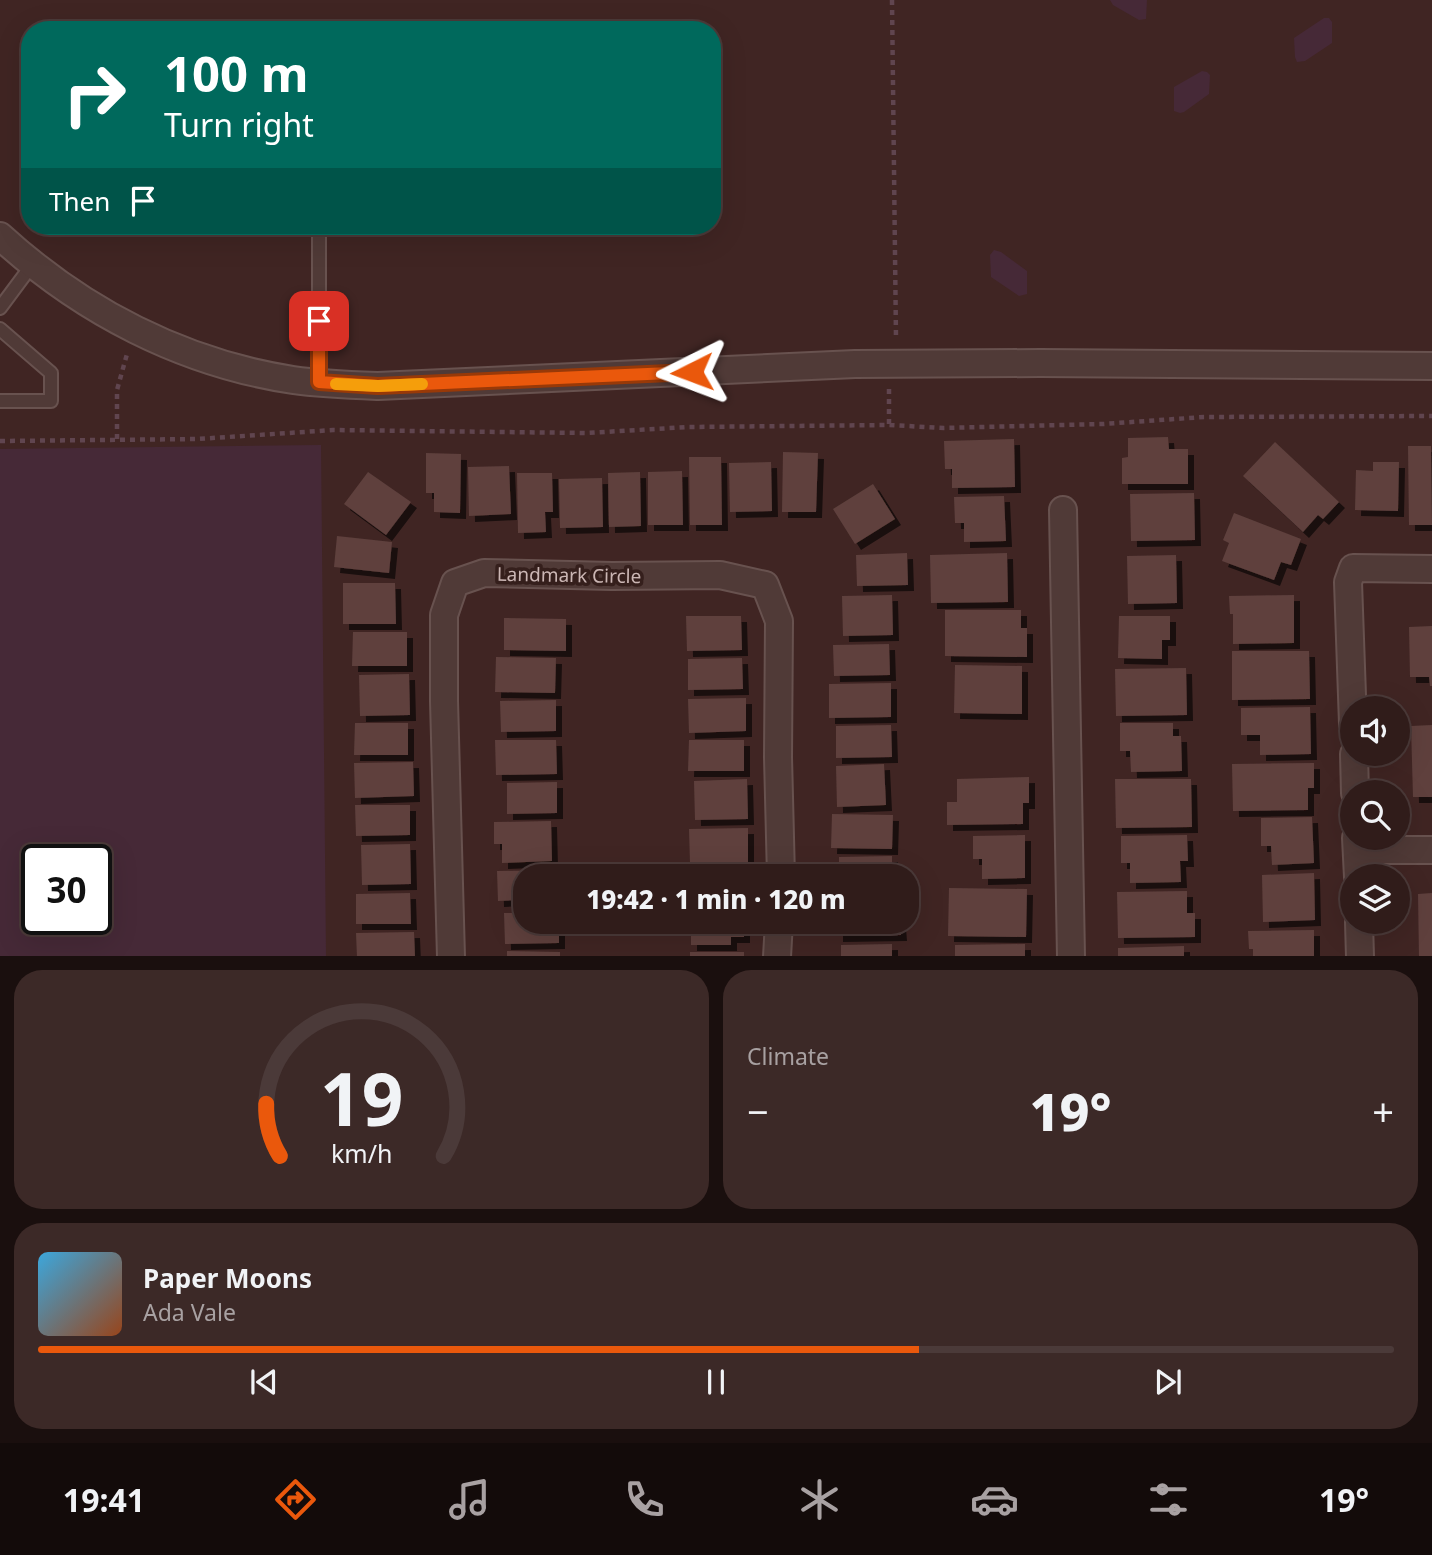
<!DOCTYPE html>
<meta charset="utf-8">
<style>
:root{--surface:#301c1a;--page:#3c2927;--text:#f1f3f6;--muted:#a8a1a2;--line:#4b3a39;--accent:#ea580c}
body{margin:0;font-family:"Noto Sans",sans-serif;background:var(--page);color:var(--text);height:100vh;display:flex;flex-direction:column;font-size:26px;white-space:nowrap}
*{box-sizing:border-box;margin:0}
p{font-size:23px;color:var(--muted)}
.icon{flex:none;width:38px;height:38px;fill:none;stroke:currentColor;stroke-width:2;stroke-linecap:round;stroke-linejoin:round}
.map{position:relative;height:956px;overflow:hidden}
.side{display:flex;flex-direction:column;gap:14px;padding:14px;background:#1a0f0e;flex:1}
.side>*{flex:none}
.top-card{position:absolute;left:21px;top:21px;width:700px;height:214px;border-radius:28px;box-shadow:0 7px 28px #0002,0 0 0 2px var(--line);background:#00695c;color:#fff;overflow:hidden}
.controls{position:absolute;left:1340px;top:696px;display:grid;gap:14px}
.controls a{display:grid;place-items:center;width:70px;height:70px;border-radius:50%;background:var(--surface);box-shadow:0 7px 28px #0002,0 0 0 2px var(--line);font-size:35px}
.speed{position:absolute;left:21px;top:844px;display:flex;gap:14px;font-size:35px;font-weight:700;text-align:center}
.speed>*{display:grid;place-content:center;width:91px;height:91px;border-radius:50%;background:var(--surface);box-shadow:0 7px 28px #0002,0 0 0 2px var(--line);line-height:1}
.speed .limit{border:4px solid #111;border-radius:10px;background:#fff;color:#111}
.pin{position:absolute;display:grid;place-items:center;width:60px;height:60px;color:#fff;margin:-30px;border-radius:14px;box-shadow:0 4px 10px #0006}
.me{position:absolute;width:77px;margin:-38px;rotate:267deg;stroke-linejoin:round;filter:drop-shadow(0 0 5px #0008)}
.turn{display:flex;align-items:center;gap:24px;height:147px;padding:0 28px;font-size:32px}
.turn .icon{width:91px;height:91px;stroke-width:2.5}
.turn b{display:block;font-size:49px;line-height:60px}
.then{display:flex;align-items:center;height:66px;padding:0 28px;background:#0003;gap:14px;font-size:26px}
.big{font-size:52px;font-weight:800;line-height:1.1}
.side .widget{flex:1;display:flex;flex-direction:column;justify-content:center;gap:10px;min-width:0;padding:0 24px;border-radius:28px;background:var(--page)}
.side .dial{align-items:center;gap:0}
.dial svg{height:182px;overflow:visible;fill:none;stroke:var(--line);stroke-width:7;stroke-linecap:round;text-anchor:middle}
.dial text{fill:var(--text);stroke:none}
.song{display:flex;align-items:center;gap:21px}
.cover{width:84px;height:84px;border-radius:10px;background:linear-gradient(135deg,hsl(200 70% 55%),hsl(20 70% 35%))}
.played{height:7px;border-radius:4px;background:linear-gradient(90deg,var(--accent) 65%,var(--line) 65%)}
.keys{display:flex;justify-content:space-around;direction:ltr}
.heat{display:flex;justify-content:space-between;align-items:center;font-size:38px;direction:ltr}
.side .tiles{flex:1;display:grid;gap:14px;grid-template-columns:1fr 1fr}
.widget:last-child{grid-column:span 2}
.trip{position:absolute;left:513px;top:864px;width:406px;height:70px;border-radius:28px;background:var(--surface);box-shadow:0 7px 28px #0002,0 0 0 2px var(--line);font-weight:800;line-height:70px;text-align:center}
.menu{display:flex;height:112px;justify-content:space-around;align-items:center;background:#130b0a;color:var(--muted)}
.menu .icon{width:49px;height:49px}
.menu .selected{color:var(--accent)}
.menu b{font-size:32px;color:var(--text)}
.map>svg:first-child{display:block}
</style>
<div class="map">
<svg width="1432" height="957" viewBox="0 0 1432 957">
<defs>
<filter id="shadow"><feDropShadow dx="6" dy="6" stdDeviation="0" flood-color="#0009"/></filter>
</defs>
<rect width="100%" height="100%" fill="#402523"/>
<path fill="#462937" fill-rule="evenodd" d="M1110,0H1147L1146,19L1139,20L1113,5Z
M1324,18H1329L1332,22V43L1305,61L1297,62L1295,57L1294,38Z
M1202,71L1207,72L1210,75L1209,94L1184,112L1180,113L1174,111V87Z
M994,250L1001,252L1027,271V294L1019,296L991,277L990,255Z
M321,445L326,956H0V449ZM96,859V919H37V859Z"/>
<path fill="#5e403d" filter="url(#shadow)" d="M1168,437L1169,449H1188V484H1122V458L1128,457V438Z
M1014,439L1015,487L952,488V469H945L944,441Z
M1275,442L1339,502L1323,519L1318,515L1303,532L1243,476Z
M1408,446H1431L1432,525H1409Z
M783,452L818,453L816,512H782Z
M426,453L461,454L460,513L434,512V493H426Z
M689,457H721L722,525H690Z
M771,462L772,511L730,512L729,463Z
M1373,462H1399L1398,511L1355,510L1356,470L1373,471Z
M509,466L511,514L469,516L468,467Z
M682,471L683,525H648V472Z
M368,472L411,502L386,535L344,504Z
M640,472L641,526L609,527L608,473Z
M517,473H552L553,512H545L546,532L518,533Z
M602,478L603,527L560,528L559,479Z
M873,484L895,519L855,544L833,509Z
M1194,493L1195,540L1131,541L1130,494Z
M1004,496L1006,541L964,542V523H955L954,497Z
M1234,513L1301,539L1291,565L1281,562L1274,580L1222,561L1229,543L1223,540Z
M337,536L392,542L389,573L334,567Z
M907,553L908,585L857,586L856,555Z
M1007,553L1008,602L931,603L930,555Z
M1176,555L1177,603L1128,604L1127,556Z
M343,583H395L396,624H343Z
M892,595L893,635L843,636L842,596Z
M1294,595V643L1233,644V614H1230L1229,596Z
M945,610H1021V628H1027V657L945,656Z
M686,616H741L742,650L687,651Z
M1119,616H1170V640H1162V659L1118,658Z
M504,618L566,619V651L504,650Z
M1432,626V686H1430L1429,677H1410L1409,627Z
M353,632H407V666H352Z
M889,644L890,675L834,676L833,645Z
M1232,651H1309L1310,699L1232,700Z
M496,657L556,658L555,693L495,692Z
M742,658L743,689L688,690V659Z
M955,665L1022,666V714L954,713Z
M1186,668L1187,715L1116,716L1115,669Z
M409,674L410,715L360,716L359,675Z
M891,683V717L829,718V684Z
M746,698V731L689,733L688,699Z
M556,700V731L501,732L500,701Z
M1310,707L1311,754L1260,755V735H1241V708Z
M355,723H408V755H354Z
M1120,723H1173V736H1181L1182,771L1131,772L1130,751H1120Z
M891,725L892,757L836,758V726Z
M1432,725V797H1413L1411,726Z
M495,740H556L557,774L496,775Z
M689,740H744V771H688Z
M413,762L414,796L355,798L354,763Z
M1314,763V788H1308V810L1233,811L1232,764Z
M884,764L886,805L837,807L836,766Z
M1029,777V803H1023V824L947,825V802H957V779Z
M747,779L748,819L695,820L694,781Z
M1115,779H1191L1192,827L1116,828Z
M557,782V813L507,814V783Z
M355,805H410V835L356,836Z
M832,814L893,815L892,849L831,848Z
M1312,817L1314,863L1272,865L1271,846H1261V818Z
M551,821L552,861L502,863V844H494V822Z
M748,828V862L690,863L689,829Z
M1025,835V878L982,879V859H973V836Z
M1187,835L1188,861H1180L1181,882L1130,883V863H1121V836Z
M410,844L411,884L362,885L361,845Z
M892,856V877H847V874H839V857Z
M559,870V877H525V905H519V900L498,901L497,871Z
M745,870V877H690V871Z
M1314,873L1315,920L1263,922L1262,875Z
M949,888L1027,889L1026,937L948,936Z
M1187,891V913H1195V937L1118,938L1117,892Z
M410,893L411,924H356V894Z
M1432,893V957H1419L1418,894Z
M504,913H525V922H559V943L505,944Z
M691,922H744V937H731V945H691Z
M837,922H900L901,935L837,936Z
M1314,930V957H1253V949H1249L1248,931Z
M414,932L415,957H357L356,933Z
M892,944V957H841V945Z
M1025,944V957H955V945Z
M1184,946V957H1118V948Z
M507,951L560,952V957H507Z
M690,952H744V957H690Z"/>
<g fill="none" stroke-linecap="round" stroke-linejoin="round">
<defs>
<path id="lane" d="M319,226V382
M0,308L32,265
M0,329L51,373V401H0"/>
<path id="street" d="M0,236C82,311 182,363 293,380C321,384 350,385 378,386L855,364L1040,363L1432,366
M1063,510L1071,957
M1353,724L1348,582L1353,568L1432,569
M1354,754L1355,793
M1356,838L1358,877
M1357,850H1432
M1359,922L1360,957
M451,957L444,701V615L455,583L484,573L612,576L720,575L765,585L779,621L778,757L781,877
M777,957L779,922"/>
</defs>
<use href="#lane" stroke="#68524f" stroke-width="16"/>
<use href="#street" stroke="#68524f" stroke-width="30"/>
<path stroke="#60454f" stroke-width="4.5" stroke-dasharray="5 5" stroke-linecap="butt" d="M892,0L896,338
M889,389V425
M117,439V390L127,354
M0,441L198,439L333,430L587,433L688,427L889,425L944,428L1103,424L1204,417L1432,416"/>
<use href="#lane" stroke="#503a37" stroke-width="12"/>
<use href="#street" stroke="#503a37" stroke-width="26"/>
</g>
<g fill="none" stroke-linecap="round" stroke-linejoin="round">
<defs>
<path id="route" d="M319,321V382L378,386L692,372"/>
</defs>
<use href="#route" stroke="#983908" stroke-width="18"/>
<use href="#route" stroke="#ea580c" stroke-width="12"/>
<path stroke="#f59e0b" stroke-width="12" d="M336,384L378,386L422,384"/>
</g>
<g text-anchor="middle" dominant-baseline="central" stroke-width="7" stroke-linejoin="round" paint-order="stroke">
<g font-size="19" fill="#cbb6b4" stroke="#351f1c">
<text transform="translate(569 575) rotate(1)">Landmark Circle</text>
</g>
</g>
</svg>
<div class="controls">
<a><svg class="icon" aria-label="sound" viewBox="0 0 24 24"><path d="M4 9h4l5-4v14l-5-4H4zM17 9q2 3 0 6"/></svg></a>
<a><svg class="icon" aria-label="search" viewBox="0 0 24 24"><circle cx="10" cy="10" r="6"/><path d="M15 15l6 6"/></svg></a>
<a><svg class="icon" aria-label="layers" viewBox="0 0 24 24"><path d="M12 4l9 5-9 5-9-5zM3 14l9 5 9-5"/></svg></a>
</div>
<div class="speed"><div class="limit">30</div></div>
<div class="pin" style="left:319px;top:321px;background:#d93025"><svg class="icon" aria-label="arrive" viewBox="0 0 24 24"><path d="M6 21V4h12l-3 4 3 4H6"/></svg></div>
<svg class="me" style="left:692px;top:372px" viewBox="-20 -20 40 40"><path d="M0-17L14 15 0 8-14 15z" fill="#ea580c" stroke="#fff" stroke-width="4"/></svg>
<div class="trip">19:42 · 1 min · 120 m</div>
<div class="top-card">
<div class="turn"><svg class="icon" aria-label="right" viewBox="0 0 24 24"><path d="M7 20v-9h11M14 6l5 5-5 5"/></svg><div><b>100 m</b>Turn right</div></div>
<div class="then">Then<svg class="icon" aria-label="arrive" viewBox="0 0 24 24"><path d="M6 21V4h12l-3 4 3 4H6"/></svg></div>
</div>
</div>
<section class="side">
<div class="tiles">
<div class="widget dial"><svg viewBox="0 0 100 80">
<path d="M14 69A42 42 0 1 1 86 69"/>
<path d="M14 69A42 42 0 0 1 8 46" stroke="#ea580c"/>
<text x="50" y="56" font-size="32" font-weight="700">19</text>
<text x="50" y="72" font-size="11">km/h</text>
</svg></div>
<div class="widget"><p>Climate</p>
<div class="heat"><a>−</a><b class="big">19°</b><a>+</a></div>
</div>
<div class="widget">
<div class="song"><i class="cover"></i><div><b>Paper Moons</b><p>Ada Vale</p></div></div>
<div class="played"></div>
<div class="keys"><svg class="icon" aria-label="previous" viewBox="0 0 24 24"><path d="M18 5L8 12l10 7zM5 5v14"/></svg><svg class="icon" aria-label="pause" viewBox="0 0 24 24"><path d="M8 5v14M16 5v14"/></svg><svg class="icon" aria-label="next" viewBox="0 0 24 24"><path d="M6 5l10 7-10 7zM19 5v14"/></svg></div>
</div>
</div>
</section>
<nav class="menu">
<b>19:41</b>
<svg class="icon selected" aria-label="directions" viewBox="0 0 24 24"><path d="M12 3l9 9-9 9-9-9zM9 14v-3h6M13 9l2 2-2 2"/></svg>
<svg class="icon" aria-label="music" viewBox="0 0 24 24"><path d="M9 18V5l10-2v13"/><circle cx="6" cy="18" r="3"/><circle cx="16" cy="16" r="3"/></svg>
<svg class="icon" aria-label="phone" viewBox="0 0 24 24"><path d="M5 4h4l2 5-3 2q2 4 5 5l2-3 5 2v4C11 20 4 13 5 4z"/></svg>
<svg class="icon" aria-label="climate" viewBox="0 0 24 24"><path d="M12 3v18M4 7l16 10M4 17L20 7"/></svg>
<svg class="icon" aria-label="car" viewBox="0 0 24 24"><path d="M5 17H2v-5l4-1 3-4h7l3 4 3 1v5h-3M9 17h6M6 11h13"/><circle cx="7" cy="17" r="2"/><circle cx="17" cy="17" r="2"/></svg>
<svg class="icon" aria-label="filters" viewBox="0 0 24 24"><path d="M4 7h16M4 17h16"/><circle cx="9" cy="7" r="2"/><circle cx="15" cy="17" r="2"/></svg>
<b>19°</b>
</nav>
